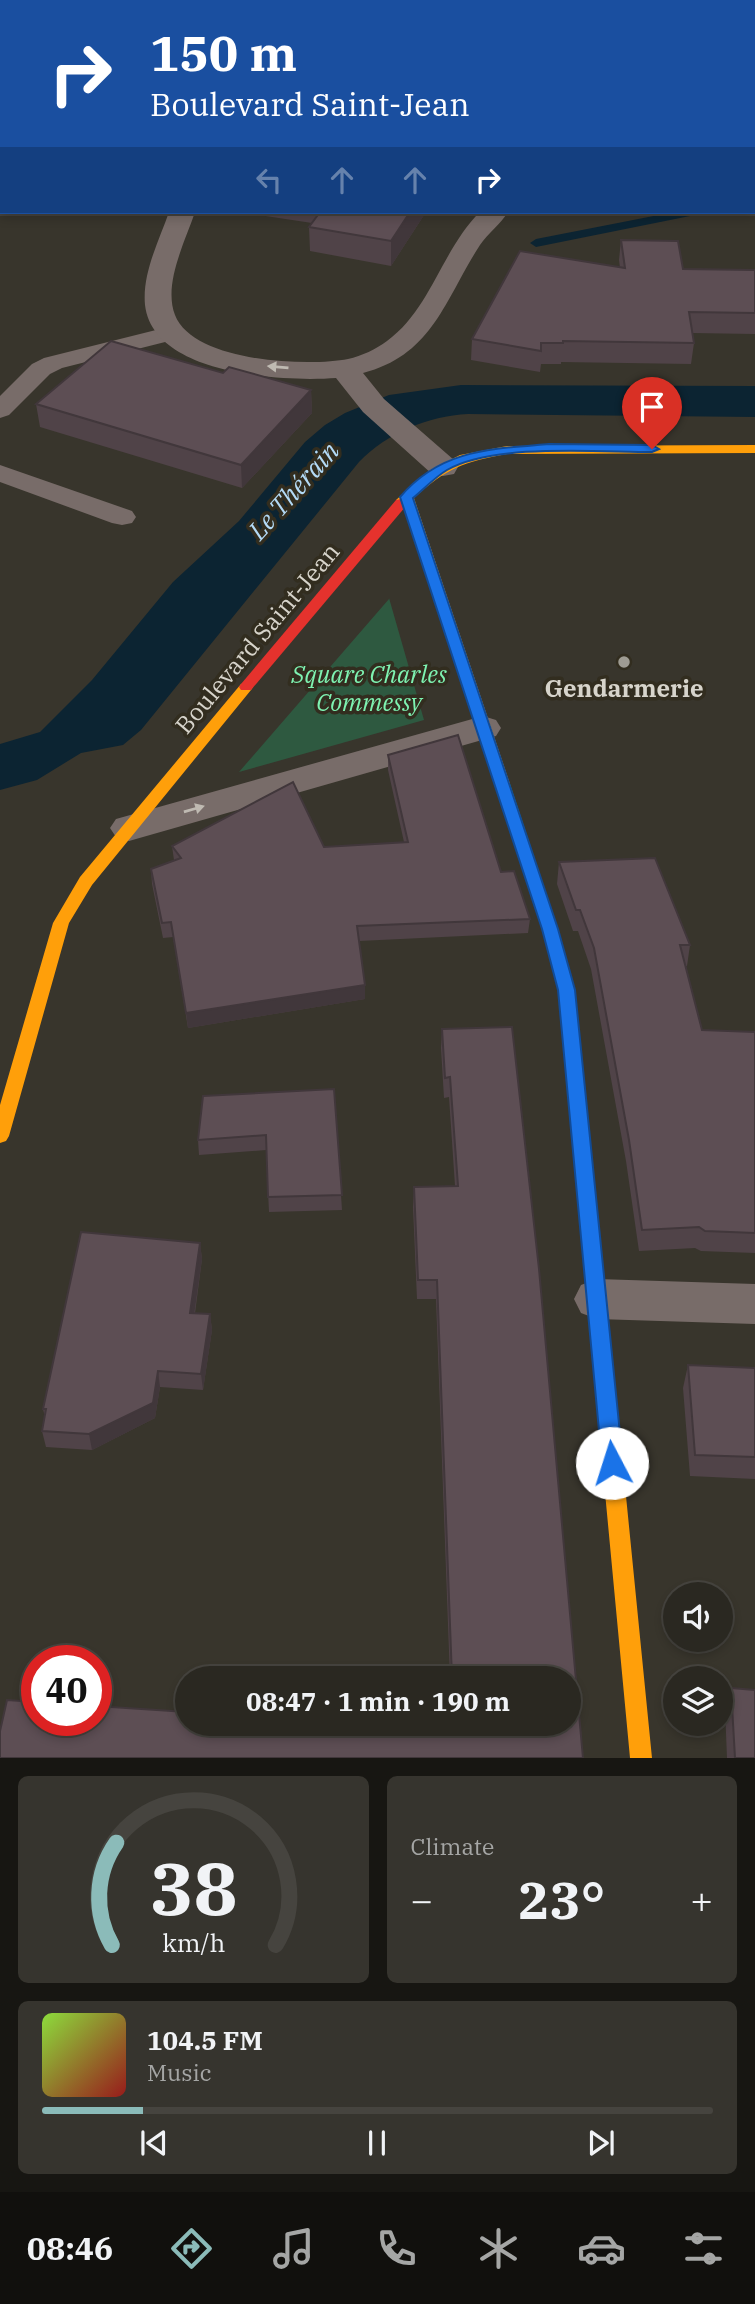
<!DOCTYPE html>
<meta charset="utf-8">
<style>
:root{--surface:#2a2821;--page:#36342e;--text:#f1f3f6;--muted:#a5a6a5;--line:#46443f;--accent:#8bbbb9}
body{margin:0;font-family:"IBM Plex Serif",serif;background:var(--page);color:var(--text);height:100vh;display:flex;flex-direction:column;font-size:26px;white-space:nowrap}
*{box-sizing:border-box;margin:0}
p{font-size:23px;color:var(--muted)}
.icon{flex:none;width:38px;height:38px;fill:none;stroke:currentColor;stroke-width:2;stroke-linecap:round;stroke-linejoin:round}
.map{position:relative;height:1758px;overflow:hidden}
.drawer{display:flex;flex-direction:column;gap:18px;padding:18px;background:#171612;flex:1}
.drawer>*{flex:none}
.banner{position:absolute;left:0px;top:0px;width:756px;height:214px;box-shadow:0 4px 10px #0003,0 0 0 2px var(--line);background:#1a4fa0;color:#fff;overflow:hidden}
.tools{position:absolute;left:663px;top:1582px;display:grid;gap:14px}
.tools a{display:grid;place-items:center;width:70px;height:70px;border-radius:50%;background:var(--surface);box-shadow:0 4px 10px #0003,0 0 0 2px var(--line);font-size:35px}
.speed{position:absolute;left:21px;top:1645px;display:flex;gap:14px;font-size:35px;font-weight:700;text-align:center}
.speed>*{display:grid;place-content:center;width:91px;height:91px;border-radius:50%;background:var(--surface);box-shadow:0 4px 10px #0003,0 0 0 2px var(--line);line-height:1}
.speed .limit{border:10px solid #d22;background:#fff;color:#111}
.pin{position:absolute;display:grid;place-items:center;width:60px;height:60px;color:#fff;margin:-72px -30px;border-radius:50% 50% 50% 0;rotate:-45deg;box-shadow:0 0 7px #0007}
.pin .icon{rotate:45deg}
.me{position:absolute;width:77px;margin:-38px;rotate:355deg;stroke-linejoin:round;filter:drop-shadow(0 0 5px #0008)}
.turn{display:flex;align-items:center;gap:24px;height:147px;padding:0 35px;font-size:32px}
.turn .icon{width:91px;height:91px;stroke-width:2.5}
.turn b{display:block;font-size:49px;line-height:60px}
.lanes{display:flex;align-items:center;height:66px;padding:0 35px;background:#0003;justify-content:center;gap:35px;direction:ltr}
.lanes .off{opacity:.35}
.big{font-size:52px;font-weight:700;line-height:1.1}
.drawer .card{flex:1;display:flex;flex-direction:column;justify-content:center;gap:10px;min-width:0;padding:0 24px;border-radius:10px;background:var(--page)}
.drawer .dial{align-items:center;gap:0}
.dial svg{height:182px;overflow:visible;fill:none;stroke:var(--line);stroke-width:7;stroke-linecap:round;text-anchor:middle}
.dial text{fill:var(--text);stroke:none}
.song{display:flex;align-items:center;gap:21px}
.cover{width:84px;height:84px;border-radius:10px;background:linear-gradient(135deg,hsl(90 70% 55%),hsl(0 70% 35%))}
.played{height:7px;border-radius:4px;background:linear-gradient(90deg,var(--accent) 15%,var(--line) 15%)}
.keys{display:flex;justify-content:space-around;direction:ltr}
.heat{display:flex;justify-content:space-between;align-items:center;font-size:38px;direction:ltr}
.drawer .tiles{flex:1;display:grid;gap:18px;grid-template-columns:1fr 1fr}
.card:last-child{grid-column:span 2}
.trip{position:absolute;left:175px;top:1666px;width:406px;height:70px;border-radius:35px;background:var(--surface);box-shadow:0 4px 10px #0003,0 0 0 2px var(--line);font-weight:700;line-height:70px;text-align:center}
.tab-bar{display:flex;height:112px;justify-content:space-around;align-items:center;background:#11100d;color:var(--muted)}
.tab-bar .icon{width:49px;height:49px}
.tab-bar .active{color:var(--accent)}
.tab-bar b{font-size:32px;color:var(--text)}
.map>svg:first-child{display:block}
</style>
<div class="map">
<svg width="755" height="1758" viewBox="0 0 755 1758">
<rect width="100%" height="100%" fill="#38352c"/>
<path fill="#2e5940" d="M389,598L424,720L239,772L389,599Z"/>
<path fill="#0c2432" d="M461,385L755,386V417L468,414C428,416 387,433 359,462L141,730L123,745L81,753L37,780L0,790V744L40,732L92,680L173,582L239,521L305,442L325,425L345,413L389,395Z"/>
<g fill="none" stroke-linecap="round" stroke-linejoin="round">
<path fill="#0c2432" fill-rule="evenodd" d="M754,191H755V199H754Z
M674,212H696L690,216L536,247L530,243L536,239Z"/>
<path fill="#786c69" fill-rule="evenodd" d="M57,0H97L98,2H59Z
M172,326L181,328L184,333L181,338L62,368L50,374L9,415L0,418V396L32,364L44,358Z
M0,465L132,511L136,517L132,523L122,525L112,523L0,482Z"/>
<path fill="#786c69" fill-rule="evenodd" d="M0,19H2V33H0Z
M754,74H755V88H754Z
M169,212H195C185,242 163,284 175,315C193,362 307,367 348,359C362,356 376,349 387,341C431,309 442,249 480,212H508C501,224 488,233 480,245C445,299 433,355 363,373L384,399L454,460L458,467L454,474L443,476L432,474L363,412L336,378C283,382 153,375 145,305C142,273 159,241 169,212Z
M483,716L496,720L501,728L496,736L129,841L116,837L110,828L116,819Z
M597,1279L755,1284V1324L597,1319L581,1313L574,1299L581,1285Z"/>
<path fill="#30b455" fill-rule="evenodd" d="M502,779L510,784L558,929L574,990L613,1365L610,1371L603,1374L596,1371L593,1365L558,990L542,929L494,784Z"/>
<path fill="#ff9f0a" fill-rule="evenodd" d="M755,445V453L507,454C463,462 447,468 414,498L510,784L507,788H497L404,506H396V500L430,470L460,455L507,446Z
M246,682L251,684L253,687L251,690L92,885L69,923L9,1136L6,1141L0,1143V1105L53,923L80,877L241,684Z
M603,1356L610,1359L613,1365L652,1758H630L593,1365L596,1359Z"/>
<path fill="#e5322d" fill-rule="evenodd" d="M401,499L406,500V506L251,690H241L239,687L241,684L396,500Z"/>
</g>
<path fill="#504348" d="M246,212H426L391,266L310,251L309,227L312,223L246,213Z
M621,240L683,269L755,270V334L692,333L694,343L691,364L561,362V364H541L540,372L471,360L472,339L620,268L619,260Z
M223,373L311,390L312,413L242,488L40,427L36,404Z
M388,755L501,872L530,919L528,933L359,941L365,985V999L188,1028L173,937L163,938L152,884L151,869L174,860L172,846L324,847L404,842L388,770Z
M559,862L690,945L687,966H686L702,1030L755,1032V1253L701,1251L695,1248L639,1251L626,1161L591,969L578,931H573L557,884Z
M512,1027L539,1269L583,1758H0V1731L7,1700L37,1702V1720H96V1706L187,1712V1724H367L452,1729V1724H569V1678H450L436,1299H417L413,1207L414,1187L455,1186L449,1097L444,1098L441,1048L442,1029Z
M334,1089L342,1210L269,1212L266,1150L199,1155L198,1140Z
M200,1243L202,1259L195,1313L210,1314L212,1330L203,1390L160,1387L155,1418L92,1450L46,1447L42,1431L45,1417L43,1409Z
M688,1365L755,1368V1479L690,1476L683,1388Z
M731,1688L755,1758H727L725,1708Z"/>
<path fill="#41373b" d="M221,0H298V2H210Z
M754,19H755L754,41Z
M410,212H426L391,266V241Z
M311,390L312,413L242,488L241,465Z
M365,985V999L188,1028L186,1013Z
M200,1243L202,1259L192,1329L190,1313Z
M210,1314L212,1330L203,1390L201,1374Z
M158,1371L160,1387L155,1418L92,1450L89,1434Z"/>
<path fill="#5d4e54" stroke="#41373b" stroke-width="2" d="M172,0H221L210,2H171Z
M295,0H755V19L754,2H294Z
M320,212H410L391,241L309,227Z
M621,240L678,241L683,269L755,270V313L689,312L694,343L563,341V343H541V351L472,339L520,251L625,268Z
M111,341L223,373L229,367L311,390L241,465L36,404Z
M458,735L501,872L514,871L530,919L357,926L365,985L186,1013L171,922L162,923L151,869L181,858L172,846L293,782L324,847L408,842L388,755Z
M655,858L690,945H680L702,1030L755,1032V1233L705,1231L699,1227L642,1230L629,1140L594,948L580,910H576L559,862Z
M512,1027L539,1269L583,1758H0V1731L7,1700L37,1702V1720H96V1706L187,1712V1724H367L454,1730L453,1724H569V1678H452L437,1280H418L414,1187L458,1186L450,1077L445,1078L442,1029Z
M334,1089L342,1195L268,1197L266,1135L198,1140L203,1096Z
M81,1232L200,1243L190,1313L210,1314L201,1374L158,1371L153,1403L89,1434L42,1431L46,1409H43Z
M688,1365L755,1368V1457L695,1455Z
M731,1688L755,1690V1758H735Z"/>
<defs><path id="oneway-solid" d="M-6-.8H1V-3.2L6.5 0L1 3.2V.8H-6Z" transform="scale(1.75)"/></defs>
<g fill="#bfbab2">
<use href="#oneway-solid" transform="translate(278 367) rotate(-175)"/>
<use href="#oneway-solid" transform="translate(194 809) rotate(-16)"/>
</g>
<path fill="#1a73e8" stroke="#114b97" stroke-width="2" d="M549,444L652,445L659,449L652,452C598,452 493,443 447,470C435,477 424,489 413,498L558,929L575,990L623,1463L620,1470L612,1472L605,1470L602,1463L558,990L542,929L400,497C441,449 491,449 549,444Z"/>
<circle fill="#9f9c93" stroke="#322d1f" stroke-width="2.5" cx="624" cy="662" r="7"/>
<g text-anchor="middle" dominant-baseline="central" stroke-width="7" stroke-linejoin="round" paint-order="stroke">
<g font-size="24" fill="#d7d4cb" stroke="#322d1f">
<text transform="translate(257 638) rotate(-50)">Boulevard Saint-Jean</text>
</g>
<g font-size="24" font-style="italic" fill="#7ef2b1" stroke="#322d1f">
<text x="369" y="674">Square Charles<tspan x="369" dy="28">Commessy</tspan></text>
</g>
<g font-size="24" font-weight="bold" fill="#d7d4cb" stroke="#322d1f">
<text x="624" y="688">Gendarmerie</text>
</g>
<g font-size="26" font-style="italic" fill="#b3daf6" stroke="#322d1f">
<text transform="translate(293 490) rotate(-48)">Le Thérain</text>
</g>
</g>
</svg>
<div class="tools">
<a><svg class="icon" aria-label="sound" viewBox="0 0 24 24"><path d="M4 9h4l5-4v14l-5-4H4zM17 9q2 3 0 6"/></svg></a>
<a><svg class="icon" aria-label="layers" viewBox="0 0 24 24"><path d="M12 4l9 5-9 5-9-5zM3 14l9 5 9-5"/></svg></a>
</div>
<div class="speed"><div class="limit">40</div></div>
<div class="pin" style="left:652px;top:449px;background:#d93025"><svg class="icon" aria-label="arrive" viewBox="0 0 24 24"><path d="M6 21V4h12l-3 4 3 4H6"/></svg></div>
<svg class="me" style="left:612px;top:1463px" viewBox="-20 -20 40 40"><circle r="19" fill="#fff"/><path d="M0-13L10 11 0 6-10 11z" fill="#1a73e8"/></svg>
<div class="trip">08:47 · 1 min · 190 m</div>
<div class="banner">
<div class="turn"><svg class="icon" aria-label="right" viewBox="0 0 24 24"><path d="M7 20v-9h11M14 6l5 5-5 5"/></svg><div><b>150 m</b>Boulevard Saint-Jean</div></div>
<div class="lanes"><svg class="icon off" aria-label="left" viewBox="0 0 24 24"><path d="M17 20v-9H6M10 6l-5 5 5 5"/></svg><svg class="icon off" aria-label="ahead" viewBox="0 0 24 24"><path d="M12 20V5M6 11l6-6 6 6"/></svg><svg class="icon off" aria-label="ahead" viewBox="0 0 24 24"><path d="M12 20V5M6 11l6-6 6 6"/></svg><svg class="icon" aria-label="right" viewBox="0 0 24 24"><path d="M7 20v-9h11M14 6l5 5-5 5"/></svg></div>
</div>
</div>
<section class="drawer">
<div class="tiles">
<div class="card dial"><svg viewBox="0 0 100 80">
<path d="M14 69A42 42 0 1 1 86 69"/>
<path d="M14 69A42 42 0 0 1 16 24" stroke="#8bbbb9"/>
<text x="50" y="56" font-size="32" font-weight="700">38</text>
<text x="50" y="72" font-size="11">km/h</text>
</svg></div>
<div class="card"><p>Climate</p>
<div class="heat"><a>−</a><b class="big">23°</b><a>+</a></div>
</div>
<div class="card">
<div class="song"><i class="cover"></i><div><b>104.5 FM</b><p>Music</p></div></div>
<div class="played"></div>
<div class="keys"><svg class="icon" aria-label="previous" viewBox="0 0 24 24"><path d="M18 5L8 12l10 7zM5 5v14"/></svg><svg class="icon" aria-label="pause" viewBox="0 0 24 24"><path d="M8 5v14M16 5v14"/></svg><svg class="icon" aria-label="next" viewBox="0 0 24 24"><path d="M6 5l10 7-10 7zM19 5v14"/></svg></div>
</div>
</div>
</section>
<nav class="tab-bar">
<b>08:46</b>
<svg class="icon active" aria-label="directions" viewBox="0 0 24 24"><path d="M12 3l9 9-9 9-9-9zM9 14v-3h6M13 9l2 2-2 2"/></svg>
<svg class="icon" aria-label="music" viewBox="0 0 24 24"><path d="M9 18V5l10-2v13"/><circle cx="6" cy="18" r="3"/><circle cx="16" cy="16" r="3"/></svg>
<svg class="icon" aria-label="phone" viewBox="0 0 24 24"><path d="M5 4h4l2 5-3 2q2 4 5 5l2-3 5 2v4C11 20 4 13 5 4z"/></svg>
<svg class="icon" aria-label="climate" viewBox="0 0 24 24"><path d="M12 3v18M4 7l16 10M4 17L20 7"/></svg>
<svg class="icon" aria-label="car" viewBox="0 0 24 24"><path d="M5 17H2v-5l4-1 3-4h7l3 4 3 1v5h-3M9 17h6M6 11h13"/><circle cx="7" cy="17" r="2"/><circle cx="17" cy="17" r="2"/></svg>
<svg class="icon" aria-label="filters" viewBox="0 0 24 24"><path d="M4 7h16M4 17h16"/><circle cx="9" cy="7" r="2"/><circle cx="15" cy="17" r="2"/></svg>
</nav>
